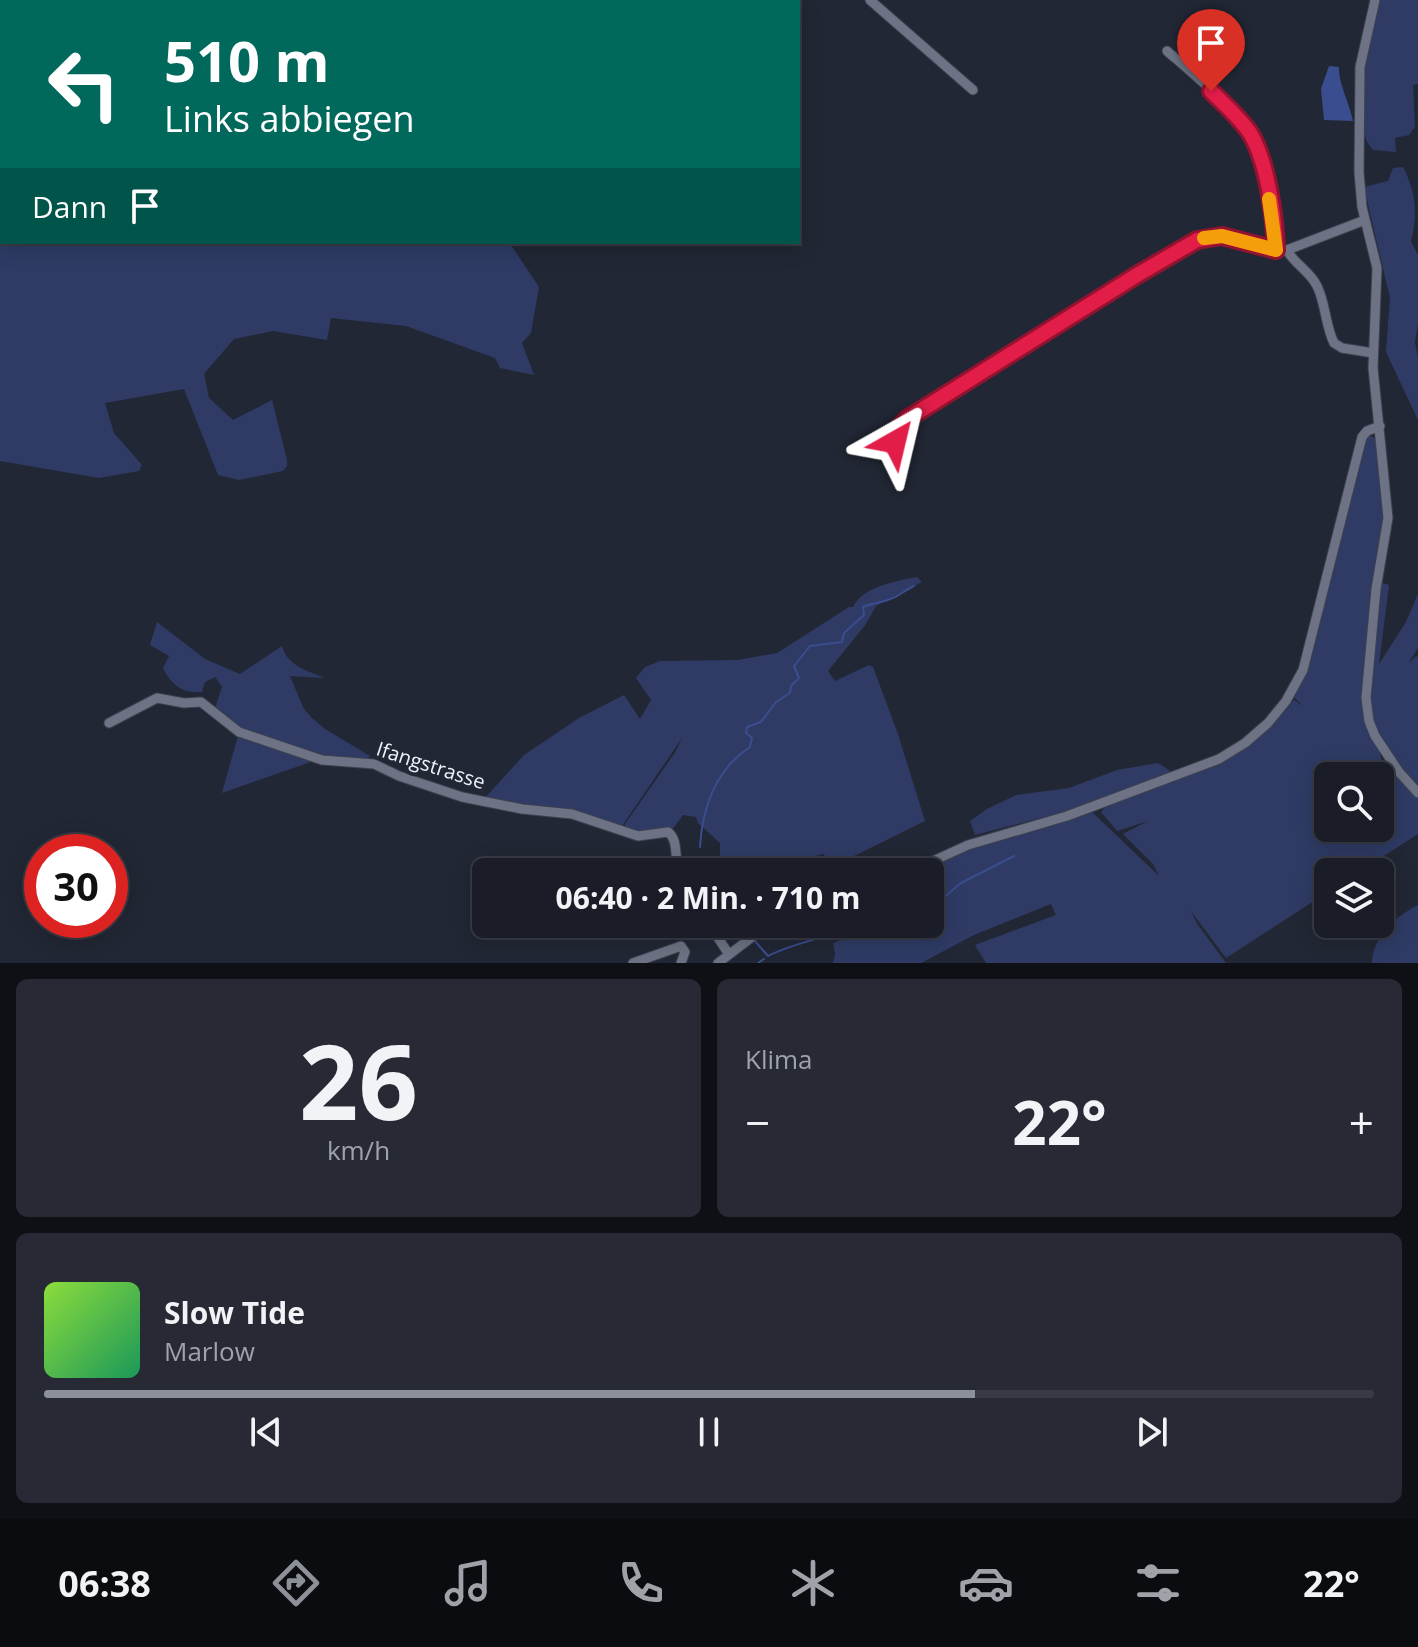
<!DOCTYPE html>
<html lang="de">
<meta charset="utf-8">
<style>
:root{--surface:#1a1d28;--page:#272a34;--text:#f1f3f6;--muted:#9fa2a8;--line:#383b45;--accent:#8c9099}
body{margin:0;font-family:"Open Sans",sans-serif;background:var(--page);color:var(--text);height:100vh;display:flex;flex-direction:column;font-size:30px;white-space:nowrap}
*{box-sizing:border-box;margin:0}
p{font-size:26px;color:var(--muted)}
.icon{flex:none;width:44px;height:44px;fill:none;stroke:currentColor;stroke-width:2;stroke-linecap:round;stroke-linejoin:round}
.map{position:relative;height:963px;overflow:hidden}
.details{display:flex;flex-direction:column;gap:16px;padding:16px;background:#0e1016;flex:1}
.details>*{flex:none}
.hud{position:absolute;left:0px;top:0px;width:800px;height:244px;box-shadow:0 4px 20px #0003,0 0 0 2px var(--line);background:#00695c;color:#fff;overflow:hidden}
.buttons{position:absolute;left:1314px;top:762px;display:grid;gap:16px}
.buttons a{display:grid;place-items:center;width:80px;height:80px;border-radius:12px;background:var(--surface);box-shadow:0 4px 20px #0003,0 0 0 2px var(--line);font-size:40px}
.speed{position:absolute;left:24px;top:834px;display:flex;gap:16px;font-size:40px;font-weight:700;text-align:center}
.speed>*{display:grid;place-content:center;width:104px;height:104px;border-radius:50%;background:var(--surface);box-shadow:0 4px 20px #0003,0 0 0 2px var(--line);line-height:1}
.speed .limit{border:12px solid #d22;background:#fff;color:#111}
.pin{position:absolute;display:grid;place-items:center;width:68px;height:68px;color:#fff;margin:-82px -34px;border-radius:50% 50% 50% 0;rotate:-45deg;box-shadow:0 0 8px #0007}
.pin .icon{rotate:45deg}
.me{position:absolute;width:88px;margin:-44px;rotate:37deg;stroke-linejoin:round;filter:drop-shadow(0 0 6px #0008)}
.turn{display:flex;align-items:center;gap:28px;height:168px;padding:0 32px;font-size:36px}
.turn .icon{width:104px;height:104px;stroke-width:2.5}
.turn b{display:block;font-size:56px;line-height:68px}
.then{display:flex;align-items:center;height:76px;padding:0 32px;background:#0003;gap:16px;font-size:30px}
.big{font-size:60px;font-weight:700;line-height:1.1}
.details .card{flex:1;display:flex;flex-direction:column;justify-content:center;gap:12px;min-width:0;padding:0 28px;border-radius:12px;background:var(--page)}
.details .dial{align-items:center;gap:0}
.dial b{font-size:104px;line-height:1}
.song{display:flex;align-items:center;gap:24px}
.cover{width:96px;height:96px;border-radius:12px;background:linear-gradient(135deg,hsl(90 70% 55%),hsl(150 70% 35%))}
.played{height:8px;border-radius:4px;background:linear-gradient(90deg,var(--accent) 70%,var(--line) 70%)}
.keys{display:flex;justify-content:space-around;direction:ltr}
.heat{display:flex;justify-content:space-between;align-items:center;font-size:44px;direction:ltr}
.details .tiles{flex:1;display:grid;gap:16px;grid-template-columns:1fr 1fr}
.card:last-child{grid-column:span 2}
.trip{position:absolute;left:472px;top:858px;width:472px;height:80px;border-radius:12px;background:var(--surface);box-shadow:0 4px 20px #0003,0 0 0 2px var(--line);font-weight:700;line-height:80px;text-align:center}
.tab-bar{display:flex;height:128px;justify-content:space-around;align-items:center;background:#0a0c10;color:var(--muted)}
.tab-bar .icon{width:56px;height:56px}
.tab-bar .active{color:var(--accent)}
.tab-bar b{font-size:36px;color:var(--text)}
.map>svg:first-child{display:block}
</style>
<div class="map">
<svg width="1418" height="963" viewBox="0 0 1418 963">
<rect width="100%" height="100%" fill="#222735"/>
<path fill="#2f3b65" d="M0,0L481,2H2V242H509L539,287L531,333L522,343L534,375L500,368L495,358L406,326L331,318L327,340L273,331L234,339L204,374L209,398L233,420L272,400L287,460V466L283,471L239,480L218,475L184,389L105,403L114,433L142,465L139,471L99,478L0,461Z
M1380,0H1418V84L1413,85L1415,127L1409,135L1395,138L1396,152L1373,150L1367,142L1363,129L1365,81L1363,57Z
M1403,167C1416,192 1418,215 1411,241L1418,255V324L1415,342L1418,358V420L1386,352L1390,298L1364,187L1388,181L1393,168Z
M1369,435L1376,439L1385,512L1375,577L1371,579L1389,585L1379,664L1406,622L1418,594V648L1408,664L1416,656L1418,657V789L1375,736L1382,761L1348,776H1328V828H1380V776H1351L1386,763L1418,793V834L1359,872H1328V892L1226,958L1190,910L1198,925L1226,963H986L975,945L1056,915L1051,904L974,935L921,963H833L835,954L833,943L866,930L865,924H930V872H915L959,851L1090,810L1159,876L1153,864L1123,834L1148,821L1117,831L1101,812L1108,804L1201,771L1273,724L1294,700L1303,706L1294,697L1311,658L1363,442Z
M917,577L922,582L876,606L866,624L828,671L835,681L869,665L873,667L898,734L925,821L854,856L828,864L824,854L789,862L787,856L773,857V872H728L720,857V843L698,823L696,817L683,815L671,831L643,834L625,828V824L676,751L682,738L620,829L484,799L524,755L579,718L624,695L640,719L651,700L636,678L645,667L660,661L738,660L777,653L849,607H853C862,587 896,581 917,577Z
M157,622L205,659L240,674L282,646C287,666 308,671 325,678L290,676L304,709L312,718L325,729L370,756L364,762L319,759L222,793L239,732L214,711L222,687L215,677L205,682L202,692C183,694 171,685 163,668L169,656L150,645Z
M1158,763L1172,772L1060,813L975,835L970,821L987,809L1016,795L1069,788L1117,770Z
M1418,905V963H1372C1373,936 1395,917 1418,905Z"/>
<path fill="#3a4d8f" d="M1329,66L1339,67C1338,82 1350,105 1353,121L1324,120L1321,89Z"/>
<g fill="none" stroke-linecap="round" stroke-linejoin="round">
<path stroke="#3a4d8f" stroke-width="2" d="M700,847C702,808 716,769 750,747L752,738L746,733L747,727L761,722L776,702L790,693L791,686L799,678L794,666L810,646L842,642L844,633L864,615L863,607C872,603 881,603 890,599C898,597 905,590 914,586
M709,871V872
M930,909L961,883L1014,856
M741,924L750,935
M754,940L768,956C797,941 830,938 859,924
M758,963L764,959"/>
<defs>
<path id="minor" d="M870,0L973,90
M1375,0L1360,67L1359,172L1362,207L1377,268L1373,368L1388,518L1376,589L1366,698L1369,721L1375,736L1399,772L1418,793
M1167,51C1191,72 1235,108 1250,135C1269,167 1274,214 1276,250
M1287,250L1365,220
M894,464L897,434L907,419L1137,275L1197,240L1222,236L1276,250H1287C1294,264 1310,271 1317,286C1326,304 1325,325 1334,343L1342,348L1373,353
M109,723L157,698L184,703L201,702L239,732L322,760L374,764L399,776L462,797L522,809L572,814L638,836L668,832C679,840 674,859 679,872
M909,872L968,845L1067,816L1219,759L1245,743L1268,723L1286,701L1303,670L1362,437L1367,431L1380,426
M709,924L728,953
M633,963L681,946L685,952L681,963
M718,963L769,924"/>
</defs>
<use href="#minor" stroke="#3e424e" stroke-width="11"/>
<use href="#minor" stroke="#6d7384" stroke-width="9"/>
</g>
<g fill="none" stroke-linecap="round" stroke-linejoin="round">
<defs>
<path id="route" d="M895,442L900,427L907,419L1137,275L1197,240L1222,236L1276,250C1275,218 1267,160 1250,133C1240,118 1224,104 1211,91"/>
</defs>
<use href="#route" stroke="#92132f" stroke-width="20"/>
<use href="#route" stroke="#e11d48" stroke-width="14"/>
<path stroke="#f59e0b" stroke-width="14" d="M1204,238L1222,236L1276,250L1269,199"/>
</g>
<g text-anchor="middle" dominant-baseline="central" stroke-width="8" stroke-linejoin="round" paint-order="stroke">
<g font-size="20" fill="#eef2fb" stroke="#222735">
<text transform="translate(431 765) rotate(18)">Ifangstrasse</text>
</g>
</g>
</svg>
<div class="buttons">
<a><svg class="icon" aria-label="search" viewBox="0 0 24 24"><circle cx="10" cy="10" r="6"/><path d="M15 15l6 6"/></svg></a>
<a><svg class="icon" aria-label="layers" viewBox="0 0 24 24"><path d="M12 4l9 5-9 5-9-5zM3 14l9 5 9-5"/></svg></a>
</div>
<div class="speed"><div class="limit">30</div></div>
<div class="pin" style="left:1211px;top:91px;background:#d93025"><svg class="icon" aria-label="arrive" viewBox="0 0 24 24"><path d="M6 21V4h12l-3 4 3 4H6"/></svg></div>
<svg class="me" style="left:895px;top:442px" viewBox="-20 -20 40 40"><path d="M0-17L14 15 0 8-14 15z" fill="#e11d48" stroke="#fff" stroke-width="4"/></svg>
<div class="trip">06:40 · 2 Min. · 710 m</div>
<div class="hud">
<div class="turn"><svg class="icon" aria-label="left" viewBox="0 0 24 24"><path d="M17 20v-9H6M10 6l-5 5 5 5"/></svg><div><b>510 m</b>Links abbiegen</div></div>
<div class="then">Dann<svg class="icon" aria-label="arrive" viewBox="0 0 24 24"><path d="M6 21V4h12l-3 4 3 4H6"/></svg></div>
</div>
</div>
<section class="details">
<div class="tiles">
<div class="card dial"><b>26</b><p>km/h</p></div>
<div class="card"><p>Klima</p>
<div class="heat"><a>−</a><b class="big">22°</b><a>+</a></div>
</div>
<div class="card">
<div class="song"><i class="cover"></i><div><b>Slow Tide</b><p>Marlow</p></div></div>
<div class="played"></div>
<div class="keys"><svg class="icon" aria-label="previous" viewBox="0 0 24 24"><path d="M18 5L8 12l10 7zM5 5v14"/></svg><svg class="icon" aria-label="pause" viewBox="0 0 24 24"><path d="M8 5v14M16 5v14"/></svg><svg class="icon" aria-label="next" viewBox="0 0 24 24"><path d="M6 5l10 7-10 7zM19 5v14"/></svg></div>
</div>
</div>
</section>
<nav class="tab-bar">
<b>06:38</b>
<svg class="icon active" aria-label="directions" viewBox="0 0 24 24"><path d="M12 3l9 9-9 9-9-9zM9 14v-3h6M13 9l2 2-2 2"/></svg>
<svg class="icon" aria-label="music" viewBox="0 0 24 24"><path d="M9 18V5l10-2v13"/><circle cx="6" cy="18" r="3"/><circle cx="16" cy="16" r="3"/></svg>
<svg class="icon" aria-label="phone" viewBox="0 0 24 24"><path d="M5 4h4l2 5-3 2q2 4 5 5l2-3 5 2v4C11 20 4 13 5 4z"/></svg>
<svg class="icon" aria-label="climate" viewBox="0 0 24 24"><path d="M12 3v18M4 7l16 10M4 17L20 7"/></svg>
<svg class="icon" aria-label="car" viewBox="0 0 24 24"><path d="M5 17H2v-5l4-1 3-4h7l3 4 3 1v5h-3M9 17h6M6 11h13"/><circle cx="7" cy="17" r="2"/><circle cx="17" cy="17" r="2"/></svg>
<svg class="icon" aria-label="filters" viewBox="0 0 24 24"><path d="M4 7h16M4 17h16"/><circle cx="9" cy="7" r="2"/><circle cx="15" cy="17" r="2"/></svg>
<b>22°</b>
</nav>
